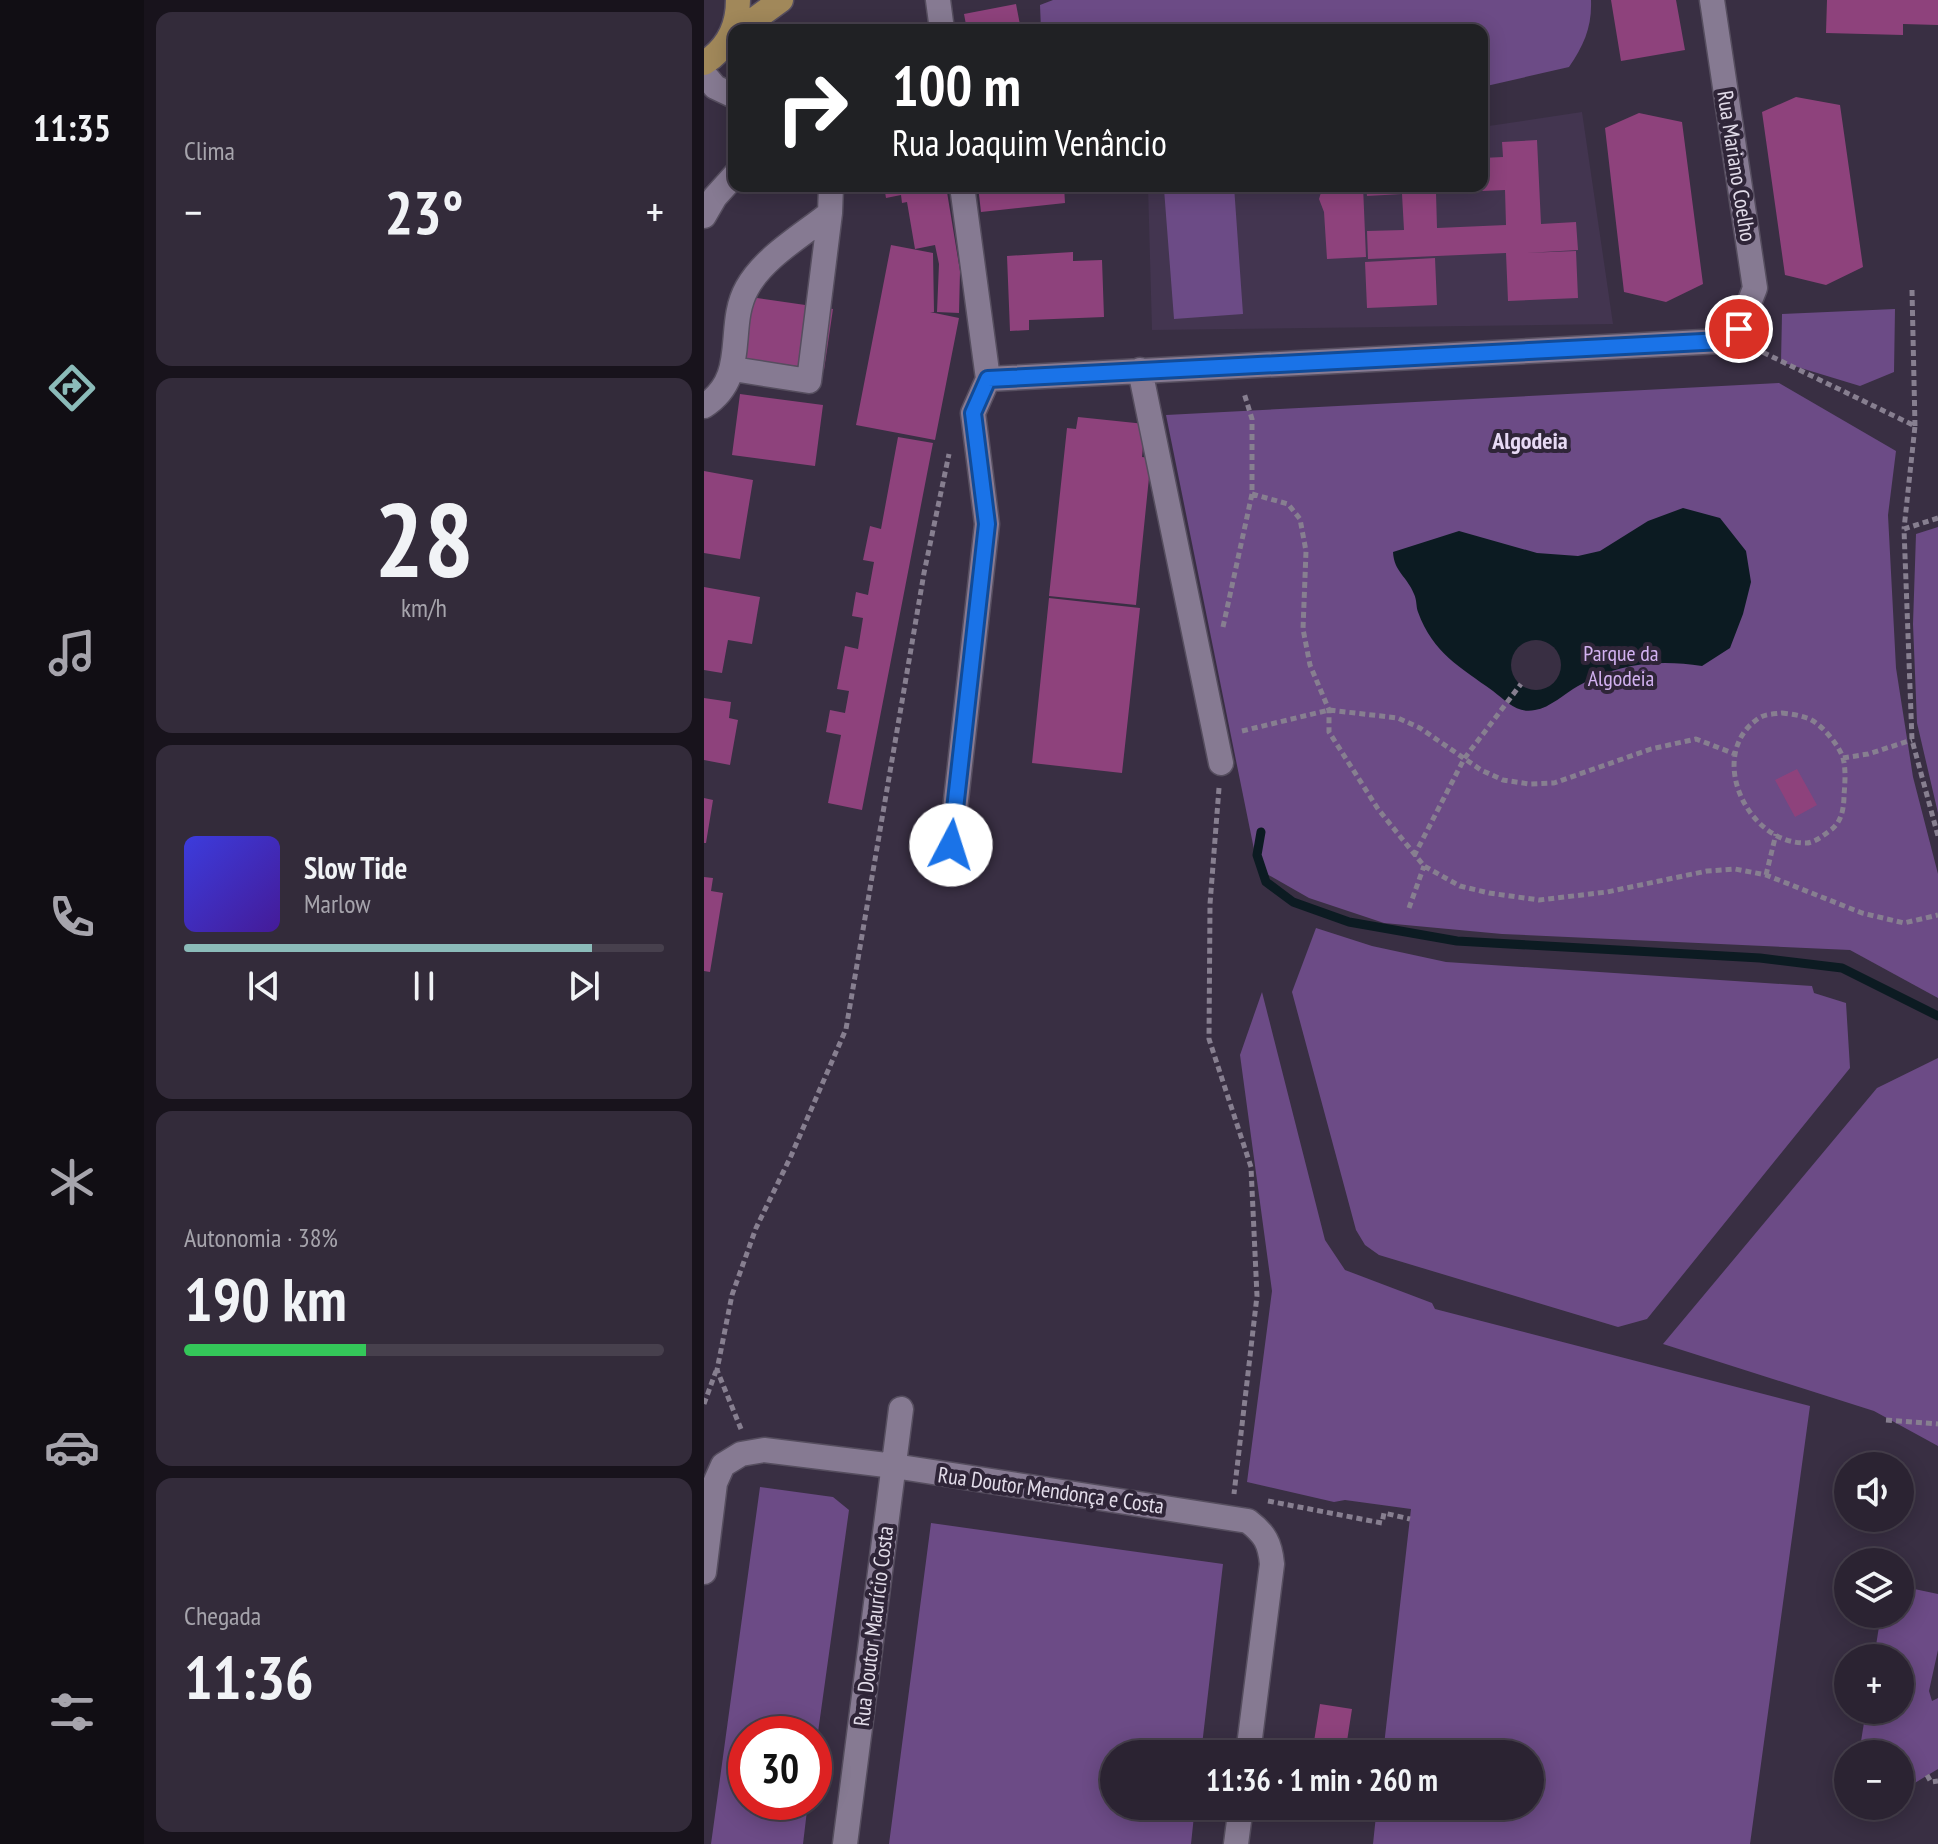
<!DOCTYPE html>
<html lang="pt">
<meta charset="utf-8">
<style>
:root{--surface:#2b2332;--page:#332b3a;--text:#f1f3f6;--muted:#a6a4ac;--line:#47404d;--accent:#8bbbb9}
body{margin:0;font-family:"PT Sans Narrow",sans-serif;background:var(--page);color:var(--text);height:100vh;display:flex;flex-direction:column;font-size:30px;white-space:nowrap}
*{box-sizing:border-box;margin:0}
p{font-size:26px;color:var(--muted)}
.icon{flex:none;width:44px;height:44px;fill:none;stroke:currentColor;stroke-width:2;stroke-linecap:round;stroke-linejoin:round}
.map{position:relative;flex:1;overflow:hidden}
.sheet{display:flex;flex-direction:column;gap:12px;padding:12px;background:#18131c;width:560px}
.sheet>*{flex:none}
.hud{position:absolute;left:24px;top:24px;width:760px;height:168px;border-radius:16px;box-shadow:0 4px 20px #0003,0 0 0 2px var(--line);background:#202124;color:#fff;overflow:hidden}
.tools{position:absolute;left:1130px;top:1452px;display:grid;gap:16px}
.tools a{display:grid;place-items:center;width:80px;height:80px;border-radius:50%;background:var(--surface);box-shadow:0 4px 20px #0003,0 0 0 2px var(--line);font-size:40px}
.speed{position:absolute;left:24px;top:1716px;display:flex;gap:16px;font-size:40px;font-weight:700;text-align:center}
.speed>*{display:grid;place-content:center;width:104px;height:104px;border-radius:50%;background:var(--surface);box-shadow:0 4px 20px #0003,0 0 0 2px var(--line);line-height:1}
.speed .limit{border:12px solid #d22;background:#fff;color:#111}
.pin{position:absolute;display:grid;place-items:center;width:68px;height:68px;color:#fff;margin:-34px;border:4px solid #fff;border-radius:50%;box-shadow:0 2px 8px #0007}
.me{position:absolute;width:88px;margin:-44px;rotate:5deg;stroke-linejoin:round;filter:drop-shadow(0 0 6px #0008)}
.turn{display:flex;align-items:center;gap:28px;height:168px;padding:0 32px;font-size:36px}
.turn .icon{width:104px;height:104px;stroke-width:2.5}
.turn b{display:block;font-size:56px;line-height:68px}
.big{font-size:60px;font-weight:700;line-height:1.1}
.sheet .widget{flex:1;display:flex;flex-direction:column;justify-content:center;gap:12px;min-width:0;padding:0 28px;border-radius:16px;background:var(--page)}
.sheet .dial{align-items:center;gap:0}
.dial b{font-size:104px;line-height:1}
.song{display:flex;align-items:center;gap:24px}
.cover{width:96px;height:96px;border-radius:12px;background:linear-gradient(135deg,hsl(240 70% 55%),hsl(260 70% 35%))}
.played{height:8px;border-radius:4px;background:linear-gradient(90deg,var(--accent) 85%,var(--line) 85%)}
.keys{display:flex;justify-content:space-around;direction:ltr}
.heat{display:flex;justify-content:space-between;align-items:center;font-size:44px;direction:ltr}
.charge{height:12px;border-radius:6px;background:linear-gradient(90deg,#34c759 38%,var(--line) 0)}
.trip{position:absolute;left:396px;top:1740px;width:444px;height:80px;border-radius:40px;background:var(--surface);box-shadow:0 4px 20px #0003,0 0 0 2px var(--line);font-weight:700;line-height:80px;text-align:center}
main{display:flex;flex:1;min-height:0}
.menu{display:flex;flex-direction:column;width:144px;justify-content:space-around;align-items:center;background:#110e14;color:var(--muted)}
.menu .icon{width:56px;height:56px}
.menu .current{color:var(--accent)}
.menu b{font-size:36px;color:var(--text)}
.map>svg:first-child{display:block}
</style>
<main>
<nav class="menu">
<b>11:35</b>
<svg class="icon current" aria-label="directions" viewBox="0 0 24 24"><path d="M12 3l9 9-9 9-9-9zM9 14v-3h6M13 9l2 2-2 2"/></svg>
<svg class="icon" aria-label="music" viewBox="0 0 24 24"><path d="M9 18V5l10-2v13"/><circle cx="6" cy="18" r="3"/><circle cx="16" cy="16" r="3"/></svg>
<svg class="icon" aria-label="phone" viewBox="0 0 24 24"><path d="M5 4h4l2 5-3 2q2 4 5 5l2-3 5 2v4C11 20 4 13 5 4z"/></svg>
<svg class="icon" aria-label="climate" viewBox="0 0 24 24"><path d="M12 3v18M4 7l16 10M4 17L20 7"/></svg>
<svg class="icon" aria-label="car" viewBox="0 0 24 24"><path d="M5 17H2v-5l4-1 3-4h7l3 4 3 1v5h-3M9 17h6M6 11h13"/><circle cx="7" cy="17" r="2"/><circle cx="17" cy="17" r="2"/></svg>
<svg class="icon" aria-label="filters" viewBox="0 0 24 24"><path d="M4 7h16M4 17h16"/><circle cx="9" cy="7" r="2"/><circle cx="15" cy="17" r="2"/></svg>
</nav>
<section class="sheet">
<div class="widget"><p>Clima</p>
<div class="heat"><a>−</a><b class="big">23°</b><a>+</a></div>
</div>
<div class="widget dial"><b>28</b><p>km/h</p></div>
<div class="widget">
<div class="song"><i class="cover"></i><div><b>Slow Tide</b><p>Marlow</p></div></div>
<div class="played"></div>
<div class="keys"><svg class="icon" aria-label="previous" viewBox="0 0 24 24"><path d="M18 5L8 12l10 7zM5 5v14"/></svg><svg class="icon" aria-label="pause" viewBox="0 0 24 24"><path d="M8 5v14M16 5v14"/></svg><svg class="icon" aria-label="next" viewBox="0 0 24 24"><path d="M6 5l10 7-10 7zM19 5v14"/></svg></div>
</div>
<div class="widget"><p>Autonomia · 38%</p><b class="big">190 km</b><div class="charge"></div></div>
<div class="widget"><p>Chegada</p><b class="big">11:36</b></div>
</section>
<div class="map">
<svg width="1234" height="1844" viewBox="0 0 1234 1844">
<rect width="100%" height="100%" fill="#392f43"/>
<path fill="#433550" d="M878,112L909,324L448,330L444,186H778V127Z"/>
<path fill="#6c4b86" d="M349,0H887C888,27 880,45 865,67L778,87V30H337L336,5Z
M502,186H530L539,314L470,319L460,189Z
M1191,309L1190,372L1156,386L1077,362L1078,314Z
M1075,383L1192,451L1184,515L1192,668L1209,777L1234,874V998L1146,950L798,934L680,923L605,898L554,869L462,415Z
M1234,527V813L1213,723L1209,624L1212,534Z
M612,928L668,946L742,962L1108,986L1110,993L1142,1003L1146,1068L943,1319L914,1327L675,1255L661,1245L652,1230L588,992Z
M558,992L621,1240L641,1270L728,1303L731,1309L1106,1406L1046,1844H669L673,1806H826V1754H679L707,1509L641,1500L630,1502L543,1482L568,1291L536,1055Z
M1234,1058V1446L1170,1411L959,1344L1173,1088Z
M56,1487L129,1497L145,1510L110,1761V1734H42V1802H104L99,1844H7Z
M227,1523L519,1564L497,1754H410V1806H491L487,1844H185Z
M1196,1586L1234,1594V1650L1225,1691L1228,1701L1234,1698V1769L1204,1787L1196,1782V1754H1155L1162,1710H1196V1658H1170L1177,1614H1196Z"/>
<path fill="#0c1b22" d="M979,508L1016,518L1042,551L1047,582L1039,614L1026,648L998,666C955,659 913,663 874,686C861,693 846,708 831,710C813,714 802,701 789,691C756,667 729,653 714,612C712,607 713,600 710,594C703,576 690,572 689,552L755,531L833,553L874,556L896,551L944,521Z"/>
<path fill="#392f43" d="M807 665a25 25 0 1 1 50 0a25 25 0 1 1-50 0Z"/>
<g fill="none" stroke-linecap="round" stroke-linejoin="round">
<path stroke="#0c1b22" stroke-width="9" d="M557,832L553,855L562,882L589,902L645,922L753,941L1056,958L1138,968L1234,1016"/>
</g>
<path fill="#8e427c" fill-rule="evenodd" d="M907,0H972L981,50L917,61Z
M1123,0H1234V25L1199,24V35L1122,33Z
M312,4L317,30H263L260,14Z
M1092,97L1136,105L1159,267L1122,285L1081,275L1058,112Z
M935,113L978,122L999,284L962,302L920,292L901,128Z
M833,140L837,224L872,222L874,250L822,253L872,251L874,298L804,301L802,253L664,259L663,231L700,230L698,194L663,196L662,186H778V158L799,157L798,142ZM801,190L802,225L733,228L732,193Z
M180,186H242L256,271L255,313L233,312L235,264L231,245L211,249L203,202L198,203L197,195L182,198Z
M274,186H360L361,203L277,212Z
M619,186H659L662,257L623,259L620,212L615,199Z
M187,245L229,253L230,312H226L255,318L231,440L152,425Z
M369,252V261L398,260L400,317L325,320V330L306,331L303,256Z
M731,258L733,305L663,308L661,262Z
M46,297L129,309L120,370L38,358Z
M36,394L119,405L111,466L28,455Z
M374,417L441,424L438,457L447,458L432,605L345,596L363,428L372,429Z
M194,437L229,443L158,810L124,803L137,735L122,732L126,710L141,713L145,691L133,689L141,646L154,649L159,618L148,616L152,592L164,595L170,562L159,560L166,526L177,529Z
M0,471L49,480L36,559L0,553Z
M0,587L56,597L48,644L24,640L18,673L0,670Z
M345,598L436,608L418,773L328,763Z
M0,698L27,702L25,718L34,720L26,765L0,760Z
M1093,769L1113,805L1091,817L1071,780Z
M0,798L9,800L2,843H0Z
M0,877L9,878L7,891L19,893L6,972L0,971Z
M616,1704L648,1709L641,1754H608Z"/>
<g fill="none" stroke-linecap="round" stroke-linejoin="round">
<defs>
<path id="minor" d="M234,0L238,30
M0,74L11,87L30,96
M0,216L11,197L30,176
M29,369L105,381L126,213
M436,370L517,763
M284,379L1018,341L1035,329L1051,288L1008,0
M0,406C46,377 21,327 43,288C60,257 99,235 126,213L127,186
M247,845L283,524L269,413L284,379L258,186
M0,1572L11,1483L19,1465L37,1454L60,1450L190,1466L544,1521C561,1534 566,1543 568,1564L544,1754
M141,1844L197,1409
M532,1844L537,1806"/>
<path id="major" d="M36,30L77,0
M0,63C23,49 34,27 34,0"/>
</defs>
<use href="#minor" stroke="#564e5f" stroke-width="27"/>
<use href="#major" stroke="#564e5f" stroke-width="27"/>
<path stroke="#877f90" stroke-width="5" stroke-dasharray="6 4" stroke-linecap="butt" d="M1208,290L1211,426
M1050,348L1211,426L1200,529
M548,494L584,504L596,519L602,551L599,629L606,665L625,710V732L674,809L720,866L756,886L785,893L835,900L903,892L1003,871L1031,869L1062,875L1158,913L1200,923L1234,915
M1234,518L1200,529L1208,740L1234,836
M519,627L548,494V419L540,393
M1078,713C1086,714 1095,715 1103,718C1116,722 1135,745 1139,758C1142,768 1141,784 1140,795C1140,807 1138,821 1128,829C1121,834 1111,843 1102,843C1043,844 1001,754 1055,718C1061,714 1071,714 1078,713Z
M538,731L625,710L694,718L716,728L777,770L799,780L825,784L850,783L947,749L992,739L1031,754
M1139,758L1164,754L1208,740
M515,788L506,904L505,1039L547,1167L553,1296L530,1494
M710,856L760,759L817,684
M1062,875L1072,834
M705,908L720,866
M0,1404L12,1371
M1182,1420L1234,1424
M37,1429L13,1370L28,1295L52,1228L87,1156L142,1029L220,573L245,454
M564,1501L678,1523L680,1513L706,1519
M1223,1775L1227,1782L1234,1781"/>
<use href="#minor" stroke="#867a92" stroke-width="24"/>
<use href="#major" stroke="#a1885a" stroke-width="24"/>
</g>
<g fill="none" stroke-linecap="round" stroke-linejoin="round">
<defs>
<path id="route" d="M247,845L283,524L269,413L284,379L1018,341L1035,329"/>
</defs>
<use href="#route" stroke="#114b97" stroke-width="20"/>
<use href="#route" stroke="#1a73e8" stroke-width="14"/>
</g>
<g text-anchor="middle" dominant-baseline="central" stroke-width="8" stroke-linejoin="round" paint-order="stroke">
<g font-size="22" fill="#e2dce9" stroke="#2f2538">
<text transform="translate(1033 166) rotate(81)">Rua Mariano Coelho</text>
<text transform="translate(347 1490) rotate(8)">Rua Doutor Mendonça e Costa</text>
<text transform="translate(169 1626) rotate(-83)">Rua Doutor Maurício Costa</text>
</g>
<g font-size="22" fill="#d3b2f1" stroke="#2f2538">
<text x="917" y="653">Parque da<tspan x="917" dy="25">Algodeia</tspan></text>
</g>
<g font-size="24" font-weight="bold" fill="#e7daf4" stroke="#2f2538">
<text x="826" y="440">Algodeia</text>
</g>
</g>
</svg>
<div class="tools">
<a><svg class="icon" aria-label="sound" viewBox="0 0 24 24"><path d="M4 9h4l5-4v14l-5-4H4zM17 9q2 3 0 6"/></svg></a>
<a><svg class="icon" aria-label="layers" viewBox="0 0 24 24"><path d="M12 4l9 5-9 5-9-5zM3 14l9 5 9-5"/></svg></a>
<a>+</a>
<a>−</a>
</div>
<div class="speed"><div class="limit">30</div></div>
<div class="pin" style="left:1035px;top:329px;background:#d93025"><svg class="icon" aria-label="arrive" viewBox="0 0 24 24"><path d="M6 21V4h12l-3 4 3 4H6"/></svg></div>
<svg class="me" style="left:247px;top:845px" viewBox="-20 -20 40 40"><circle r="19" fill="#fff"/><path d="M0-13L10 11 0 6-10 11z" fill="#1a73e8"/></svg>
<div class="trip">11:36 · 1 min · 260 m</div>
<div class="hud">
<div class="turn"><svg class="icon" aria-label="right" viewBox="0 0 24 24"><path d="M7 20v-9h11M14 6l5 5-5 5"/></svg><div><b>100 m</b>Rua Joaquim Venâncio</div></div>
</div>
</div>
</main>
